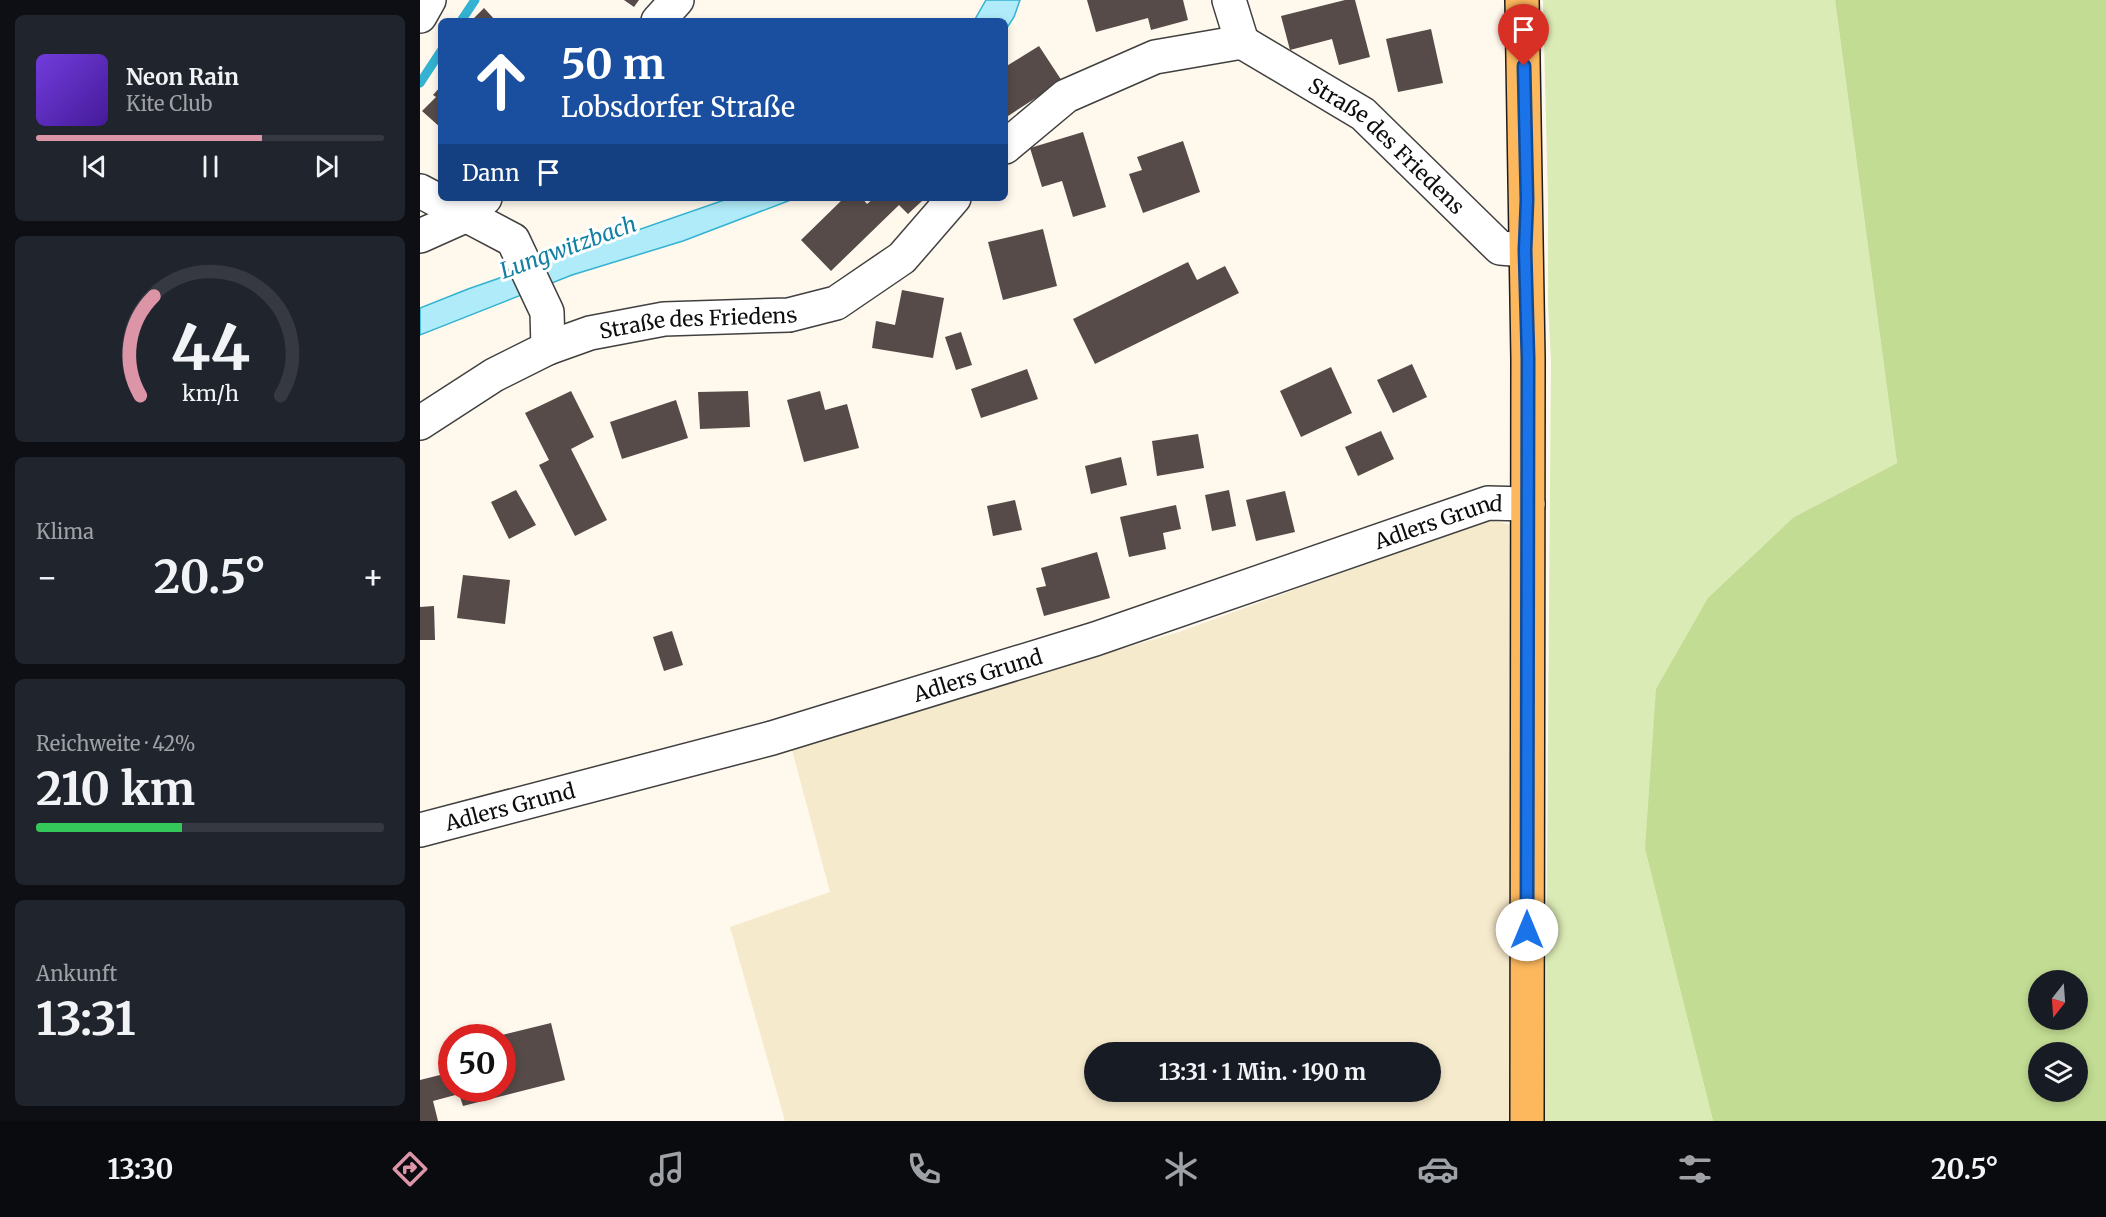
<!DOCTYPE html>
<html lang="de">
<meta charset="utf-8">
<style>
:root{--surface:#171b24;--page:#20242c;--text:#f1f3f6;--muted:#9ea1a6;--line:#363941;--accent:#dc94a7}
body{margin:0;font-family:Merriweather,serif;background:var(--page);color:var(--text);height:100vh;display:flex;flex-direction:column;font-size:22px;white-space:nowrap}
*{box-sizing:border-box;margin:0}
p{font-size:20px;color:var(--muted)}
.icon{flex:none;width:33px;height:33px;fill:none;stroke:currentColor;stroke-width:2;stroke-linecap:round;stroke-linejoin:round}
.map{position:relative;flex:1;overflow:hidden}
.side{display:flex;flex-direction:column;gap:15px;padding:15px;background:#0d0f14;width:420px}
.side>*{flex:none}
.banner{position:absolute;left:18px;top:18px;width:570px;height:183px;border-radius:9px;box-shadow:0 3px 9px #0003;background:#1a4fa0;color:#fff;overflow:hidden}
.needle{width:39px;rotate:197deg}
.controls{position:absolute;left:1608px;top:970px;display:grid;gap:12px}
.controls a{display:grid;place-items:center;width:60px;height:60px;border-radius:50%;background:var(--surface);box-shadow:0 3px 9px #0003;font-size:30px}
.speed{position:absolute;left:18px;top:1024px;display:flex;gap:12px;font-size:30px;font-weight:700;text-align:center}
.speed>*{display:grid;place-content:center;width:78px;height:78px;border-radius:50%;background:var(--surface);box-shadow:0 3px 9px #0003;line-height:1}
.speed .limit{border:9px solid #d22;background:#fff;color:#111}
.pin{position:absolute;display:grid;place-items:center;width:51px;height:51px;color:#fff;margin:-62px -26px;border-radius:50% 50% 50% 0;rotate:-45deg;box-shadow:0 0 6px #0007}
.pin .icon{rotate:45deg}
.me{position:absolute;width:66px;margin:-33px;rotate:0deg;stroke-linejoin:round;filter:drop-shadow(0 0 4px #0008)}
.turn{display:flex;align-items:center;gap:21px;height:126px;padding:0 24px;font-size:27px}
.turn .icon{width:78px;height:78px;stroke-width:2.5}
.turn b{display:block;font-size:42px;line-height:51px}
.then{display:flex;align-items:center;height:57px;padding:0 24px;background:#0003;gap:12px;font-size:22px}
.big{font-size:45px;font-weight:700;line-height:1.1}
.side .card{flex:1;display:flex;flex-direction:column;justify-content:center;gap:9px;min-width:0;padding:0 21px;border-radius:9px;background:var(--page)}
.side .dial{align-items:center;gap:0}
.dial svg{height:156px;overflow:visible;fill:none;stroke:var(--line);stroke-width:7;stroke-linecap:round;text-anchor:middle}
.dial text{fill:var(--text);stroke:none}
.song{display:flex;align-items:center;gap:18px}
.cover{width:72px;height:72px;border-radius:9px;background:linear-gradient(135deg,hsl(260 70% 55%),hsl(260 70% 35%))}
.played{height:6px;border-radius:3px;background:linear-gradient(90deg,var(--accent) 65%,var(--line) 65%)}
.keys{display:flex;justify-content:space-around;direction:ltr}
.heat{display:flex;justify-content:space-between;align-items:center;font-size:33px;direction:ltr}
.charge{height:9px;border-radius:4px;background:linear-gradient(90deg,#34c759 42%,var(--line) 0)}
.trip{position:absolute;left:664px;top:1042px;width:357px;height:60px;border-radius:30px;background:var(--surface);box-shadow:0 3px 9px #0003;font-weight:700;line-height:60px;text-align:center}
.tab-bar{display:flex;height:96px;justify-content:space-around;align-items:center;background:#090b0e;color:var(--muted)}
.tab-bar .icon{width:42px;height:42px}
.tab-bar .active{color:var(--accent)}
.tab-bar b{font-size:27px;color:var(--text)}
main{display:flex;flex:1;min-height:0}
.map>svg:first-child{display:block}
</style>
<main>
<section class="side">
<div class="card">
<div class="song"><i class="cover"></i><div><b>Neon Rain</b><p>Kite Club</p></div></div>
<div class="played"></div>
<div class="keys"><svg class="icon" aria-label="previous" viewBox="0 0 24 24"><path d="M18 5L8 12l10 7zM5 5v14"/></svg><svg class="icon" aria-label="pause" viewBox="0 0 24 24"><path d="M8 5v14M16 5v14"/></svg><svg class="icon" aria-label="next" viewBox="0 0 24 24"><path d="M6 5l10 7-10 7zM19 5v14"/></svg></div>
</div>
<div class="card dial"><svg viewBox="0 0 100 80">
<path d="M14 69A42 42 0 1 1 86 69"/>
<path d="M14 69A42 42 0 0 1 21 18" stroke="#dc94a7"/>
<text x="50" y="56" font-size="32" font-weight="700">44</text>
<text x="50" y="72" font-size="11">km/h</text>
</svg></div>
<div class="card"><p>Klima</p>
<div class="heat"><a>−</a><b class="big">20.5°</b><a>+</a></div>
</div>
<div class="card"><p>Reichweite · 42%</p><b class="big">210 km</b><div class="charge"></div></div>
<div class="card"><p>Ankunft</p><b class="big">13:31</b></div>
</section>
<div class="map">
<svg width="1686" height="1121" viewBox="0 0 1686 1121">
<rect width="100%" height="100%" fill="#fff8ec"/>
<path fill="#f6eacc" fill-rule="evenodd" d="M1069,519L1091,525L1092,1121H365L310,927L410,892L371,746L759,632ZM675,1053H1011V1092H675Z"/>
<path fill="#dbebb5" d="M1123,0H1415L1477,463L1374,517L1225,849L1293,1121H1125L1131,361L1128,305V202Z"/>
<path fill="#c2dc93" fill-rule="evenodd" d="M1415,0H1686V1121H1293L1225,849L1236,689L1288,598L1374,517L1477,463ZM1618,981H1658V1020H1618ZM1618,1053H1658V1092H1618Z"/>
<path fill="#afebf8" stroke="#33b2d2" stroke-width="1.5" d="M566,0H600L594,17L585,31V21H554Z
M310,198H376L263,241L152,275L0,335V308L48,289Z"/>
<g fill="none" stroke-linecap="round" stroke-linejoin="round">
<path stroke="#33b2d2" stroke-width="9" d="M41,21L55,0
M0,83L21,51"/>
</g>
<path fill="#564b49" d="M204,0H219L214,7Z
M667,0H763L768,20L731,30L728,18L676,32Z
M925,0H935L950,57L919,65L912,39L870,50L861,16Z
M64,8L76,21H51Z
M1011,29L1023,83L978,92L966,39Z
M619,46L642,81L585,118V67Z
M21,86V128L2,111L16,97L13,95Z
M663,132L686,207L653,217L642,181L622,187L610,148Z
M763,141L780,192L723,213L709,174L722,170L717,157Z
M424,198H442L447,204L454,198H499L502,201L488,214L479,205L411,271L381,240Z
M623,229L637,286L583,300L568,242Z
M768,262L777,280L805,266L819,293L675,364L653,319Z
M482,290L524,298L513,358L452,348L456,321L475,325Z
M541,332L552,365L536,370L525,337Z
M992,364L1007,397L973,413L957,380Z
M911,367L932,413L881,437L860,391Z
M607,369L618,399L561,418L551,389Z
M151,391L174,437L151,449L187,520L155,536L119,465L129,460L105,413Z
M328,391L330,427L280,429L278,392Z
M400,391L405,410L427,404L439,448L384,462L367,400Z
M256,400L268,438L202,459L190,422Z
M961,431L974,459L938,476L925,447Z
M778,434L784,468L737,476L732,441Z
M701,457L707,485L671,494L665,466Z
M96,490L116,525L89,539L71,502Z
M809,490L816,526L792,531L785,495Z
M865,491L875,532L836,541L826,500Z
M595,500L602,530L573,536L567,506Z
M756,505L761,529L743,533L746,549L709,557L700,517Z
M677,552L690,598L624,616L616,588L626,586L621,568Z
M43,575L90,580L85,624L37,618Z
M14,606L15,640H0V607Z
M252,631L263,665L244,671L233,637Z
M131,1023L145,1080L43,1106L39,1094L13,1101L18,1121H0V1080L32,1072V1089H82V1038L74,1037Z"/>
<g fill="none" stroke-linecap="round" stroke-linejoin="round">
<defs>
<g id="minor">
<path d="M809,0L822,42"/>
<path d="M0,16L9,0"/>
<path d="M238,21L257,0"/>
<path id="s1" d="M585,147L646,96L735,57L822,42L943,114L1080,248L1105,250"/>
<path d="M0,191L93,240L127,312L128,348"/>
<path d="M0,236L47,215L65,198"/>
<path id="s2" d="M0,423L74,375L128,348L170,333L244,319L369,315L416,303L482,258L534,198"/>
<path id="s3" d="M0,830L352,738L675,639L1068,503L1108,504"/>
</g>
<path id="major" d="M1102,0L1108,358L1107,1121"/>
</defs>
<use href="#minor" stroke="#404040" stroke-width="36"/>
<use href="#major" stroke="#1e1e1e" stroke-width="36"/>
<use href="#minor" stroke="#fff" stroke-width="33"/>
<use href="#major" stroke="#fdb85e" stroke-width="33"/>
</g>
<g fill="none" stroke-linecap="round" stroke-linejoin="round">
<defs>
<path id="route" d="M1104,66L1107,200L1105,250L1108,358L1107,930"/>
</defs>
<use href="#route" stroke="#114b97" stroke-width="15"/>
<use href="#route" stroke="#1a73e8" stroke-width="10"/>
</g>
<g text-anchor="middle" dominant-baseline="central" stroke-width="6" stroke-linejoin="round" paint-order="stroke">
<g font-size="21" fill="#0d0d0d" stroke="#fff">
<text stroke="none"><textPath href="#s1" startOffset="444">Straße des Friedens</textPath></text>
<text stroke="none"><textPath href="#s2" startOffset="302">Straße des Friedens</textPath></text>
<text stroke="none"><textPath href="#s3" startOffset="1065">Adlers Grund</textPath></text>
<text stroke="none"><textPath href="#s3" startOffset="579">Adlers Grund</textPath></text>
<text stroke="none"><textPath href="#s3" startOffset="93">Adlers Grund</textPath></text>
</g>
<g font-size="22" font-style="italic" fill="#1280a3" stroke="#fff">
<text transform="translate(148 247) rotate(-20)">Lungwitzbach</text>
</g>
</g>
</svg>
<div class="controls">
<a><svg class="needle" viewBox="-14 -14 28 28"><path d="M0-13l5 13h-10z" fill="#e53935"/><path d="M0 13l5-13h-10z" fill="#9ea1a6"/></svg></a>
<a><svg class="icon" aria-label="layers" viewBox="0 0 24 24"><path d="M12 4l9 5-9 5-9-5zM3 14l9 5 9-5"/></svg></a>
</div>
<div class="speed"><div class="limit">50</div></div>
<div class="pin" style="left:1104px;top:66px;background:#d93025"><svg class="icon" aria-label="arrive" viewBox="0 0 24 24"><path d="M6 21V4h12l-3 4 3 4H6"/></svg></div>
<svg class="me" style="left:1107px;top:930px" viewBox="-20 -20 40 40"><circle r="19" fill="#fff"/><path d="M0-13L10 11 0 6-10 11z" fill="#1a73e8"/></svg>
<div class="trip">13:31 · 1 Min. · 190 m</div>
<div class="banner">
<div class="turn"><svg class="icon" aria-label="ahead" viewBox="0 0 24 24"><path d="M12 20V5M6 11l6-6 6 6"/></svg><div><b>50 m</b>Lobsdorfer Straße</div></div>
<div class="then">Dann<svg class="icon" aria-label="arrive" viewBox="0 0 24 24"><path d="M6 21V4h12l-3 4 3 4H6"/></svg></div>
</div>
</div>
</main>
<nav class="tab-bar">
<b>13:30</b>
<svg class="icon active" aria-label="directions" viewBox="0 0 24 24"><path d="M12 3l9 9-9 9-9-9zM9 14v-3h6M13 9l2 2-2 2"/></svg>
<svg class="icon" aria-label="music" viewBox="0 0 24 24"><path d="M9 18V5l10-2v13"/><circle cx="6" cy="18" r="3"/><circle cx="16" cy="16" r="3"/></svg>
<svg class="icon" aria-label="phone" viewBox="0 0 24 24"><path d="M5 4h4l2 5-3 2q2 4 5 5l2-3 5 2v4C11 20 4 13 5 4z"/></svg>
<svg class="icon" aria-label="climate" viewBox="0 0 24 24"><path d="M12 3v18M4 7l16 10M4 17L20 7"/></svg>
<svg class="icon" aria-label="car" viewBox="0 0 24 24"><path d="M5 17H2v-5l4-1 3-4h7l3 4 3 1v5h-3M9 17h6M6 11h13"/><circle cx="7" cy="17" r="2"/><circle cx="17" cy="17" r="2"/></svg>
<svg class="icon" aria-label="filters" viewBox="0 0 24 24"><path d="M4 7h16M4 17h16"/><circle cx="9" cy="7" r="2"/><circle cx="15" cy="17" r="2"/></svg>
<b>20.5°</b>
</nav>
